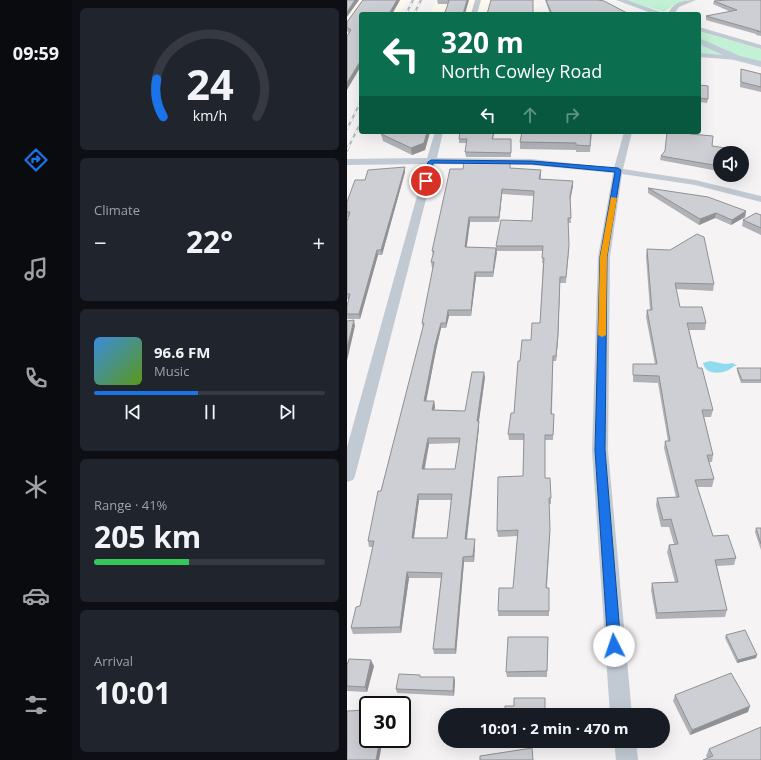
<!DOCTYPE html>
<meta charset="utf-8">
<style>
:root{--surface:#171b24;--page:#20242c;--text:#f1f3f6;--muted:#9ea1a6;--line:#363941;--accent:#1a73e8}
body{margin:0;font-family:"Open Sans",sans-serif;background:var(--page);color:var(--text);height:100vh;display:flex;flex-direction:column;font-size:15px;white-space:nowrap}
*{box-sizing:border-box;margin:0}
p{font-size:13px;color:var(--muted)}
.icon{flex:none;width:22px;height:22px;fill:none;stroke:currentColor;stroke-width:2;stroke-linecap:round;stroke-linejoin:round}
.map{position:relative;flex:1;overflow:hidden}
.details{display:flex;flex-direction:column;gap:8px;padding:8px;background:#0d0f14;width:275px}
.details>*{flex:none}
.hud{position:absolute;left:12px;top:12px;width:342px;height:122px;border-radius:4px;box-shadow:0 4px 16px #0002;background:#0b6e4f;color:#fff;overflow:hidden}
.controls{position:absolute;left:366px;top:146px;display:grid;gap:8px}
.controls a{display:grid;place-items:center;width:36px;height:36px;border-radius:50%;background:var(--surface);box-shadow:0 4px 16px #0002;font-size:20px}
.speed{position:absolute;left:12px;top:696px;display:flex;gap:8px;font-size:20px;font-weight:700;text-align:center}
.speed>*{display:grid;place-content:center;width:52px;height:52px;border-radius:50%;background:var(--surface);box-shadow:0 4px 16px #0002;line-height:1}
.speed .limit{border:2px solid #111;border-radius:6px;background:#fff;color:#111}
.pin{position:absolute;display:grid;place-items:center;width:34px;height:34px;color:#fff;margin:-17px;border:2px solid #fff;border-radius:50%;box-shadow:0 1px 4px #0007}
.me{position:absolute;width:44px;margin:-22px;rotate:356deg;stroke-linejoin:round;filter:drop-shadow(0 0 3px #0008)}
.turn{display:flex;align-items:center;gap:14px;height:84px;padding:0 16px;font-size:18px}
.turn .icon{width:52px;height:52px;stroke-width:2.5}
.turn b{display:block;font-size:28px;line-height:34px}
.lanes{display:flex;align-items:center;height:38px;padding:0 16px;background:#0003;justify-content:center;gap:20px;direction:ltr}
.lanes .off{opacity:.35}
.big{font-size:30px;font-weight:700;line-height:1.1}
.details .card{flex:1;display:flex;flex-direction:column;justify-content:center;gap:6px;min-width:0;padding:0 14px;border-radius:6px;background:var(--page)}
.details .dial{align-items:center;gap:0}
.dial svg{height:104px;overflow:visible;fill:none;stroke:var(--line);stroke-width:7;stroke-linecap:round;text-anchor:middle}
.dial text{fill:var(--text);stroke:none}
.song{display:flex;align-items:center;gap:12px}
.cover{width:48px;height:48px;border-radius:6px;background:linear-gradient(135deg,hsl(210 70% 55%),hsl(90 70% 35%))}
.played{height:4px;border-radius:2px;background:linear-gradient(90deg,var(--accent) 45%,var(--line) 45%)}
.keys{display:flex;justify-content:space-around;direction:ltr}
.heat{display:flex;justify-content:space-between;align-items:center;font-size:22px;direction:ltr}
.charge{height:6px;border-radius:3px;background:linear-gradient(90deg,#34c759 41%,var(--line) 0)}
.trip{position:absolute;left:91px;top:708px;width:232px;height:40px;border-radius:20px;background:var(--surface);box-shadow:0 4px 16px #0002;font-weight:700;line-height:40px;text-align:center}
main{display:flex;flex:1;min-height:0}
.menu{display:flex;flex-direction:column;width:72px;justify-content:space-around;align-items:center;background:#090b0e;color:var(--muted)}
.menu .icon{width:28px;height:28px}
.menu .active{color:var(--accent)}
.menu b{font-size:18px;color:var(--text)}
.map>svg:first-child{display:block}
</style>
<main>
<nav class="menu">
<b>09:59</b>
<svg class="icon active" aria-label="directions" viewBox="0 0 24 24"><path d="M12 3l9 9-9 9-9-9zM9 14v-3h6M13 9l2 2-2 2"/></svg>
<svg class="icon" aria-label="music" viewBox="0 0 24 24"><path d="M9 18V5l10-2v13"/><circle cx="6" cy="18" r="3"/><circle cx="16" cy="16" r="3"/></svg>
<svg class="icon" aria-label="phone" viewBox="0 0 24 24"><path d="M5 4h4l2 5-3 2q2 4 5 5l2-3 5 2v4C11 20 4 13 5 4z"/></svg>
<svg class="icon" aria-label="climate" viewBox="0 0 24 24"><path d="M12 3v18M4 7l16 10M4 17L20 7"/></svg>
<svg class="icon" aria-label="car" viewBox="0 0 24 24"><path d="M5 17H2v-5l4-1 3-4h7l3 4 3 1v5h-3M9 17h6M6 11h13"/><circle cx="7" cy="17" r="2"/><circle cx="17" cy="17" r="2"/></svg>
<svg class="icon" aria-label="filters" viewBox="0 0 24 24"><path d="M4 7h16M4 17h16"/><circle cx="9" cy="7" r="2"/><circle cx="15" cy="17" r="2"/></svg>
</nav>
<section class="details">
<div class="card dial"><svg viewBox="0 0 100 80">
<path d="M14 69A42 42 0 1 1 86 69"/>
<path d="M14 69A42 42 0 0 1 9 40" stroke="#1a73e8"/>
<text x="50" y="56" font-size="32" font-weight="700">24</text>
<text x="50" y="72" font-size="11">km/h</text>
</svg></div>
<div class="card"><p>Climate</p>
<div class="heat"><a>−</a><b class="big">22°</b><a>+</a></div>
</div>
<div class="card">
<div class="song"><i class="cover"></i><div><b>96.6 FM</b><p>Music</p></div></div>
<div class="played"></div>
<div class="keys"><svg class="icon" aria-label="previous" viewBox="0 0 24 24"><path d="M18 5L8 12l10 7zM5 5v14"/></svg><svg class="icon" aria-label="pause" viewBox="0 0 24 24"><path d="M8 5v14M16 5v14"/></svg><svg class="icon" aria-label="next" viewBox="0 0 24 24"><path d="M6 5l10 7-10 7zM19 5v14"/></svg></div>
</div>
<div class="card"><p>Range · 41%</p><b class="big">205 km</b><div class="charge"></div></div>
<div class="card"><p>Arrival</p><b class="big">10:01</b></div>
</section>
<div class="map">
<svg width="414" height="760" viewBox="0 0 414 760">
<rect width="100%" height="100%" fill="#f5f3f3"/>
<path fill="#fdf9ef" d="M0,0H61L52,14H14L0,30Z
M89,0H176V2L196,4L182,12L194,14H83Z"/>
<path fill="#c3f1d5" d="M279,0H341L326,6L317,12Z
M352,31L414,49V62L390,56L352,53Z"/>
<path fill="#90daee" d="M363,361L378,364L386,363L390,366H387C379,374 359,377 356,363Z"/>
<g fill="none" stroke-linecap="round" stroke-linejoin="round">
<path fill="#c1cad2" fill-rule="evenodd" d="M128,0H134L130,14H124Z
M349,0L332,7L327,14H321C326,2 337,0 349,0Z
M352,27L414,45V49L352,31Z
M352,53L390,56L393,58L390,60L352,57Z
M88,132H96L90,158L184,159L267,168L277,132H285L276,169L348,180L414,196V202L348,185L275,174L263,257L261,450L285,715H263L245,450L251,257L266,173L184,165L88,164L8,476L6,480L0,482V447L79,164L0,165V159L80,158Z
M267,741H289L291,760H269Z"/>
<path fill="#c1cbd6" fill-rule="evenodd" d="M269,0H280L319,14H307Z
M352,38L393,56L414,61V67L387,60L352,44Z"/>
<defs>
<path id="rail-far1" d="M59,14L66,0
M67,14L74,0
M0,129L14,101
M1,148L14,122"/>
<path id="rail" d="M0,150L1,147"/>
</defs>
<use href="#rail-far1" stroke="#b5b8bd" stroke-width="2"/>
<use href="#rail" stroke="#b5b8bd" stroke-width="3"/>
<use href="#rail-far1" stroke="#fff" stroke-width="1.5" stroke-dasharray="4" stroke-linecap="butt"/>
<use href="#rail" stroke="#fff" stroke-width="2" stroke-dasharray="6" stroke-linecap="butt"/>
</g>
<path fill="#b0b2b7" fill-rule="evenodd" d="M16,0H53L45,14H14L2,33L0,31V22Z
M90,0H122L100,7L101,4H91Z
M198,0H251L282,14H203Z
M414,0V36L409,35V34L359,20V16L384,12L366,4L367,1Z
M394,69L414,74V92L393,87Z
M352,85L361,99L360,103L352,102Z
M35,132H83L78,150L65,155L36,141L34,134Z
M113,132H148L146,139H164V157H119L118,152L120,143H112V139Z
M245,132L243,152H229V150L173,149V142Z
M343,134L365,146L373,153V166L371,171L313,160L314,156L318,151Z
M163,168L194,175L193,179L226,186L223,199L224,223H221L222,250L219,283H213L211,340L209,361H206L205,414L207,419L206,440H198V478L204,498V504H202L203,535L200,588H202V616H151V611L166,588L171,536L151,537L150,531L176,476L177,440H162L161,434L167,413L173,361L193,323L196,263H195L196,251H149L146,277H129L124,316H102L99,328H94L89,350L79,401H87L88,407L87,410L118,411L138,377L132,421V427L120,539L128,544L127,562H117L109,654H87L86,649L94,578H62L54,633L6,634L4,628L13,606L26,547H22L21,541L76,328L75,323L86,268H85L84,262L86,256L85,251ZM155,194L187,196L185,221L149,246V248L119,247L123,222H152ZM112,443L108,469H78L82,444ZM72,500H104L100,538H67Z
M58,172L35,255H31L13,319H0V306L2,299H0V221L1,217H0V202L18,180Z
M301,188L399,211L398,217L384,225L368,218L352,225L301,193Z
M414,215V235L395,226L396,220Z
M300,249L367,284L366,291L329,289L333,307L359,323L358,330H342L351,368L366,410L364,417H357L366,455L365,462H362L367,479L365,487H350L366,536L389,558L387,565L370,566L380,610L378,617L309,619L304,590L305,583L328,582L320,552L322,545L327,544L322,527H314L309,505L310,498L329,497L317,448L318,441H321L311,383L286,382V364H308L299,317L300,310H303L299,256Z
M390,368H414V383H394L390,371Z
M409,528H414V550L408,532Z
M379,635L409,658L390,663L378,638Z
M201,637L200,677H160L159,672Z
M0,665L27,666L20,692L0,691Z
M107,677L108,681L107,696L50,693L49,689Z
M328,695L401,712L343,735L326,701Z
M362,749L414,760L360,758L359,756Z"/>
<path fill="#909195" d="M8,0H12L0,17V12Z
M50,0H53L45,14H42Z
M120,0H122L118,14H116Z
M14,60V66L0,90V83Z
M80,132H83L78,150L65,155L64,148Z
M58,167V172L35,255L34,250Z
M194,170V175L192,184V179Z
M226,181V186L223,201V196Z
M155,189V194L152,222V217Z
M399,211L398,217L384,225L385,220Z
M369,213L368,218L352,225L353,219Z
M122,217L123,222L119,253L118,247Z
M149,248L150,253L146,277V272Z
M30,250L31,255L13,319L12,314Z
M128,272L129,277L124,316V310Z
M213,283L211,340L209,361V356Z
M101,310L102,316L99,328V323Z
M7,320L8,326L0,361V348Z
M94,323V328L89,350L78,407L77,401L88,345Z
M137,372L138,377L131,427L130,421Z
M87,401L88,407L86,416L85,410Z
M132,421V427L119,545L118,539Z
M81,438L82,444L76,475L75,469Z
M71,494L72,500L66,544L65,538Z
M128,539V544L127,562L126,556Z
M116,557L117,562L109,654L108,649Z
M60,572L62,578L54,633L53,627Z
M410,655L409,658L390,663L391,660Z
M24,660L27,666L20,692L18,687Z
M107,677L108,681L107,696L106,691Z
M403,706L401,712L343,735L345,730Z
M33,739H36L32,760H29Z"/>
<path fill="#cdcfd5" stroke="#909195" fill-rule="evenodd" d="M0,0H8L0,12Z
M16,0H50L42,14H14V60L0,83V36L4,30L0,27V22Z
M102,0H120L116,14H97L100,7Z
M144,0H186V14H140Z
M199,0H251L257,1L282,14H205Z
M380,0H414V32L410,31H412L359,16L390,10L367,1Z
M394,69L414,74V87L394,82Z
M352,85L361,86V99L352,98Z
M35,132H80L77,143L64,148L34,134Z
M113,132H147L145,139H164V153L118,152L120,139H112Z
M175,132H244L243,146L229,145V143L173,142Z
M320,132H343V134L366,136L365,146L379,148L377,153H373V164L372,166L314,156L318,151Z
M117,161L163,162V168L194,170L192,179L226,181L223,196L224,218H221L222,245L219,277H213L211,334L209,356H206L204,414H207L206,435H198V478H203L204,498H202L203,530L199,588H202V611H151L152,588H166L171,530L150,531L151,477L176,476L177,434H161L164,413H167L171,361H173L175,340H184L185,323H193L197,258H195L196,246H149L154,220L185,221L187,191L155,189L152,217H122L118,247L149,248L146,272H128L124,310H101L99,323H94L88,345L77,401H87L85,410L118,411L125,372H137L130,421H132L118,539H128L126,556L116,557L108,649H86L95,573L60,572L53,627L4,628L9,607L13,606L27,541H21L31,491H34L77,323H75L87,262H84L87,251H85L103,169H116ZM81,438H113L108,469H75ZM71,494H105L100,538H65Z
M58,167L34,250H30L12,314H0V306L3,294H0V221L3,212H0V202L8,180H18L21,170Z
M301,188L361,197L399,211L385,220L369,213L353,219Z
M409,213L414,215V228L396,220Z
M350,234L357,237L367,284L328,283L333,307H355L359,323H340L351,368H355L366,410H355L366,455H360L367,479L348,480L366,536L381,535L389,558L368,560L380,610L310,613L305,583L331,582L322,545L331,544L324,519L316,520L310,498L332,497L318,441H323L312,376L286,375V364H310L300,310H305L300,249L323,250Z
M7,320L0,348V321Z
M390,368H414V380H395Z
M409,528H414V544Z
M398,630L410,655L391,660L379,635Z
M161,637H201L200,671L159,672Z
M2,659L24,660L18,687L0,686V665Z
M384,673L403,706L345,730L328,695Z
M52,674L73,675V677H107L106,691L49,689Z
M167,698H198V715H158V706H167Z
M21,710V739H33L29,760H0V711Z
M414,727V760H356L366,756L362,749Z
M185,748L186,760H133V756Z"/>
<path fill="#1a73e8" stroke="#114b97" d="M84,160L185,161L271,168L274,170L260,257L258,450L274,646L272,651L267,652L263,651L261,646L248,450L253,257L268,172L185,164L86,163L82,181L76,183L81,162Z"/>
<path fill="#f59e0b" d="M264,197L270,198L260,257L259,335L255,337L251,335L253,257Z"/>
</svg>
<div class="controls">
<a><svg class="icon" aria-label="sound" viewBox="0 0 24 24"><path d="M4 9h4l5-4v14l-5-4H4zM17 9q2 3 0 6"/></svg></a>
</div>
<div class="speed"><div class="limit">30</div></div>
<div class="pin" style="left:79px;top:181px;background:#d93025"><svg class="icon" aria-label="arrive" viewBox="0 0 24 24"><path d="M6 21V4h12l-3 4 3 4H6"/></svg></div>
<svg class="me" style="left:267px;top:646px" viewBox="-20 -20 40 40"><circle r="19" fill="#fff"/><path d="M0-13L10 11 0 6-10 11z" fill="#1a73e8"/></svg>
<div class="trip">10:01 · 2 min · 470 m</div>
<div class="hud">
<div class="turn"><svg class="icon" aria-label="left" viewBox="0 0 24 24"><path d="M17 20v-9H6M10 6l-5 5 5 5"/></svg><div><b>320 m</b>North Cowley Road</div></div>
<div class="lanes"><svg class="icon" aria-label="left" viewBox="0 0 24 24"><path d="M17 20v-9H6M10 6l-5 5 5 5"/></svg><svg class="icon off" aria-label="ahead" viewBox="0 0 24 24"><path d="M12 20V5M6 11l6-6 6 6"/></svg><svg class="icon off" aria-label="right" viewBox="0 0 24 24"><path d="M7 20v-9h11M14 6l5 5-5 5"/></svg></div>
</div>
</div>
</main>
